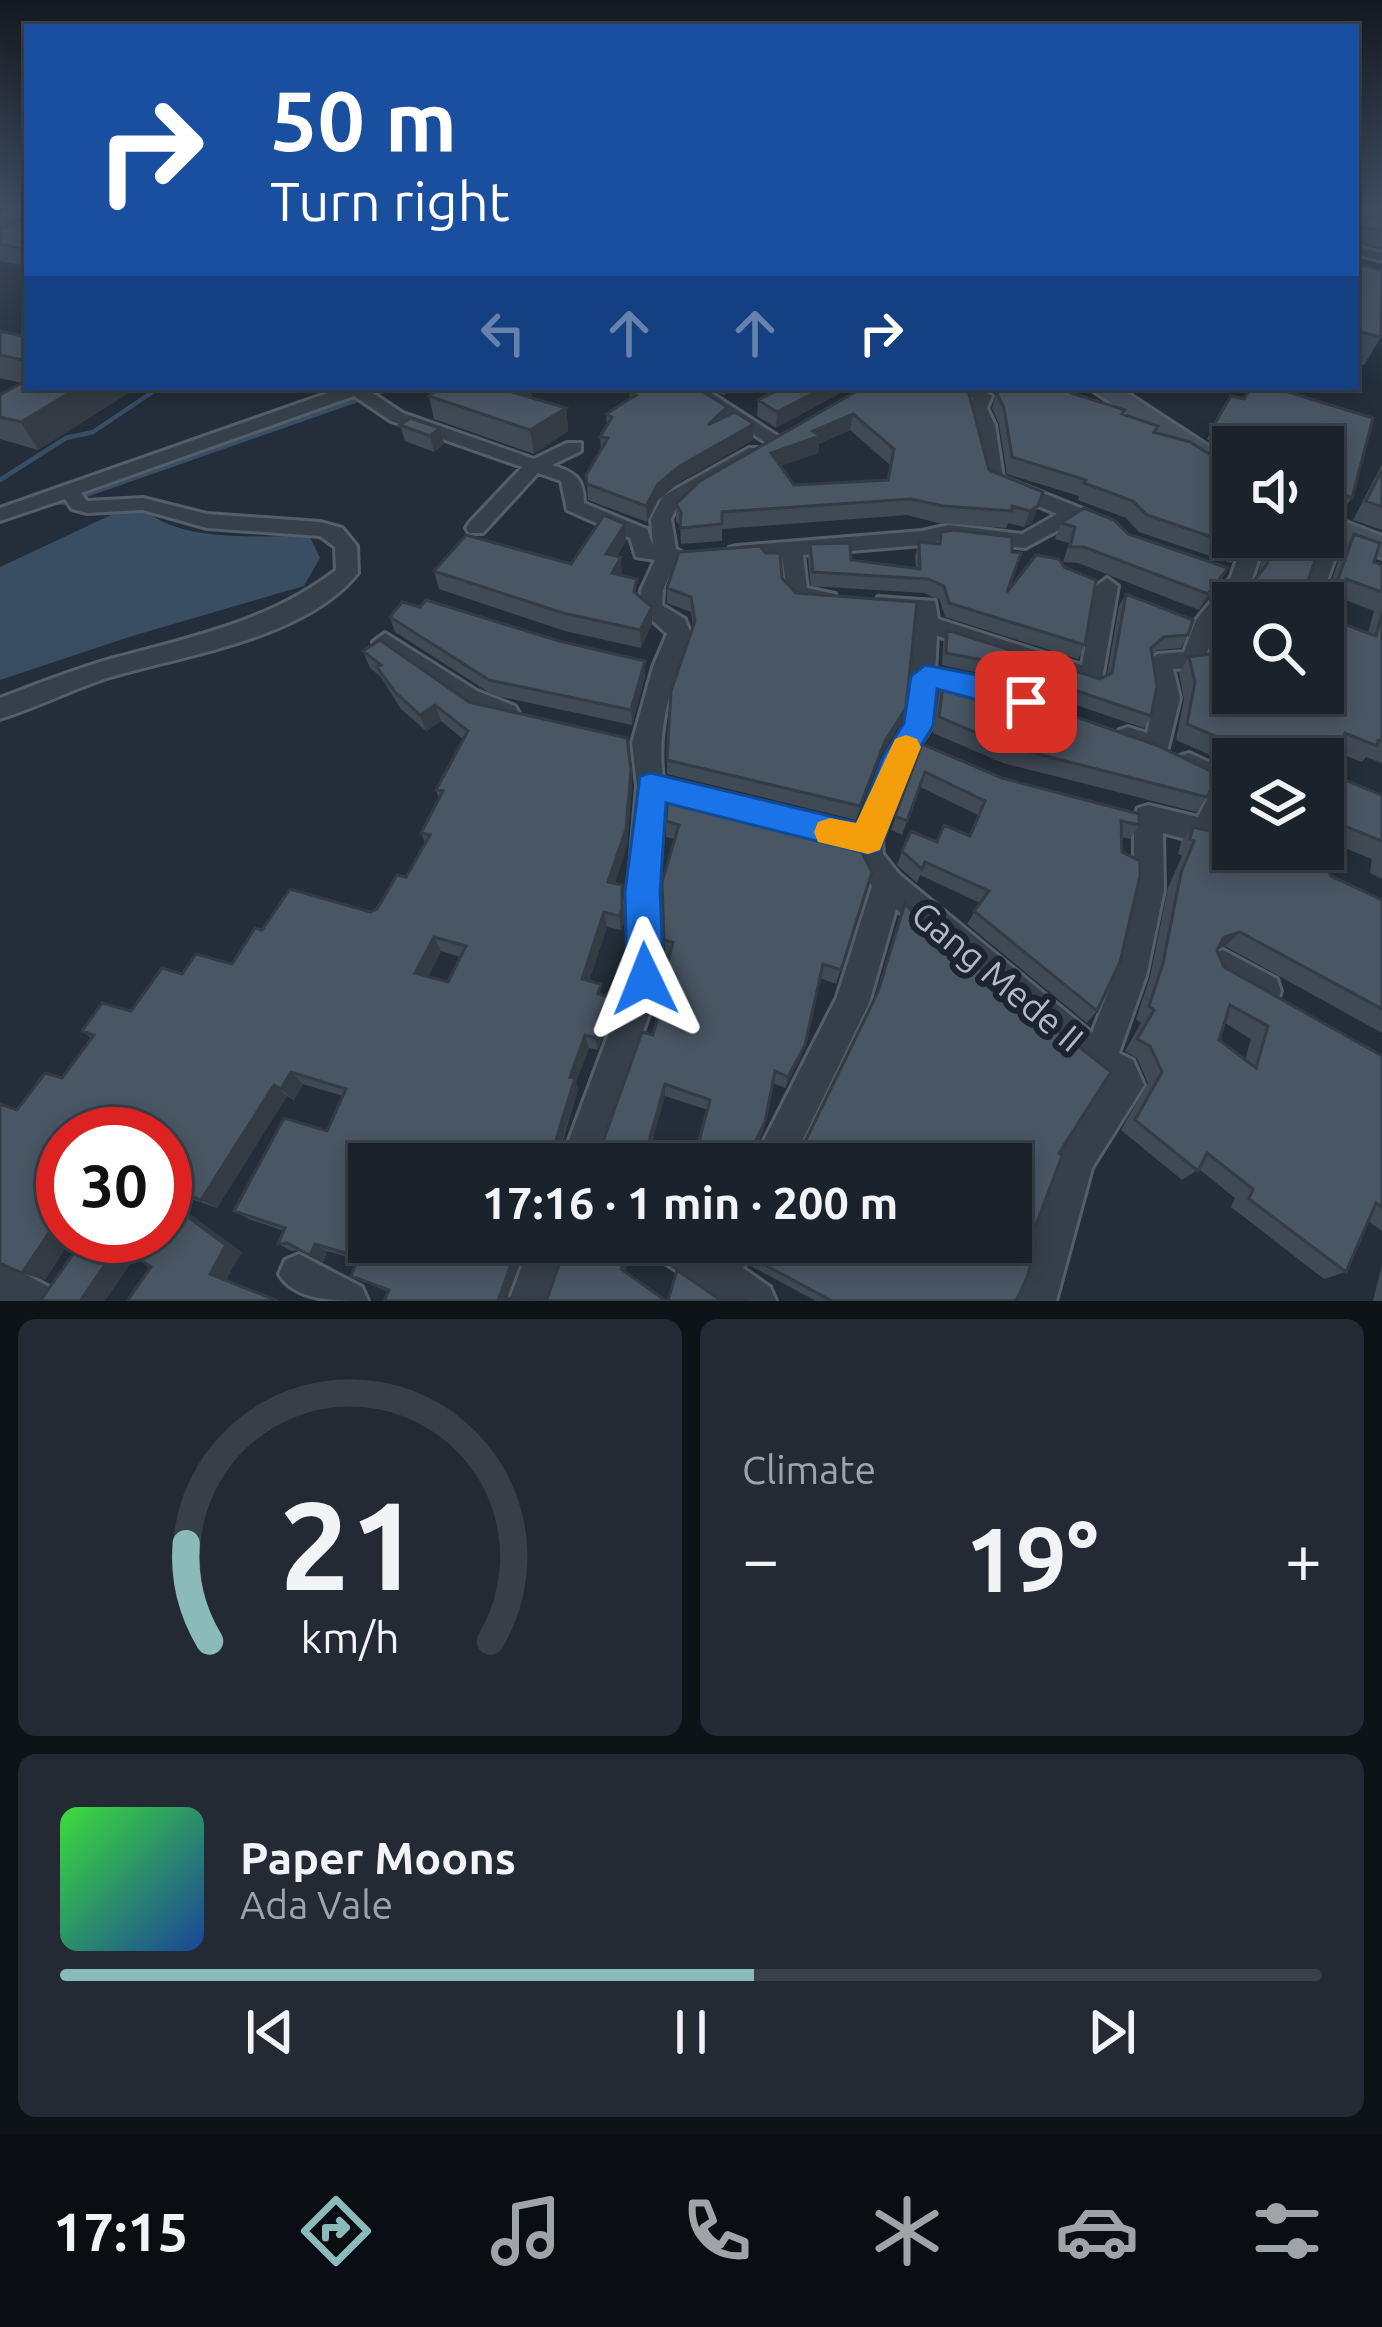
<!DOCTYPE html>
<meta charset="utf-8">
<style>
:root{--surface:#1a222c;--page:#232a34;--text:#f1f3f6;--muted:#9fa4a9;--line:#383f48;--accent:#8bbbb9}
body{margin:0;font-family:Ubuntu,sans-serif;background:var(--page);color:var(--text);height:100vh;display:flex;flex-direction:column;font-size:45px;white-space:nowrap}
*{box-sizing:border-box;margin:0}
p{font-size:39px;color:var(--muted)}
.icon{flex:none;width:66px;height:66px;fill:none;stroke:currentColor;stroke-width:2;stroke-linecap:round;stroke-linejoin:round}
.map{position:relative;height:1301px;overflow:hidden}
.sheet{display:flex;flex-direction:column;gap:18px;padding:18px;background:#0e1318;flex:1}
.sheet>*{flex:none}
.guide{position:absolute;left:24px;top:24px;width:1335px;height:366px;border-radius:0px;box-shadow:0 6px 18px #0003,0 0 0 3px var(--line);background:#1a4fa0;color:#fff;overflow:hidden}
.buttons{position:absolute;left:1212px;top:426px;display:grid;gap:24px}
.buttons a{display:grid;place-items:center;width:132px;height:132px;border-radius:0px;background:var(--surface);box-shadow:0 6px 18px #0003,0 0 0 3px var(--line);font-size:60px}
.speed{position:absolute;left:36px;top:1107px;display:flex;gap:24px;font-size:60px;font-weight:700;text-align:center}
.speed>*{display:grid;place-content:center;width:156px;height:156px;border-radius:50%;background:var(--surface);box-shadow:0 6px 18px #0003,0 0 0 3px var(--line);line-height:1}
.speed .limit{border:18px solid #d22;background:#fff;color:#111}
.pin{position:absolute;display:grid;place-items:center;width:102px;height:102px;color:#fff;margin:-51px;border-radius:24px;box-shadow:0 6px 18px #0006}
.me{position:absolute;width:132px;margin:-66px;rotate:358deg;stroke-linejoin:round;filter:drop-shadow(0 0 9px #0008)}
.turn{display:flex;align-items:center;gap:42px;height:252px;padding:0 48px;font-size:54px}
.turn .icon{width:156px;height:156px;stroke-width:2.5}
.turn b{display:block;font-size:84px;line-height:102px}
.lanes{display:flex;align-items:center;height:114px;padding:0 48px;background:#0003;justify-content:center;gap:60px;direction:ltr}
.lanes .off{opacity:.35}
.big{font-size:90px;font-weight:600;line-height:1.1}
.sheet .widget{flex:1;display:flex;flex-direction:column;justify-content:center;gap:18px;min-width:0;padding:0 42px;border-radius:18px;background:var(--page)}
.sheet .dial{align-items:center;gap:0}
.dial svg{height:312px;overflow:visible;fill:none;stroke:var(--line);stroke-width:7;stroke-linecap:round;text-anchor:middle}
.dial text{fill:var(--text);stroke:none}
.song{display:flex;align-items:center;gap:36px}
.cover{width:144px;height:144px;border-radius:18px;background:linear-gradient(135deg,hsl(120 70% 55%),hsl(220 70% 35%))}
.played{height:12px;border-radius:6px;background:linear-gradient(90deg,var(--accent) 55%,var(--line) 55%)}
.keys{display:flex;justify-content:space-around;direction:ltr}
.heat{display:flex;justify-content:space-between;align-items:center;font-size:66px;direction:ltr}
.sheet .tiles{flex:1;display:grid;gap:18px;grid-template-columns:1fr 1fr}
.widget:last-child{grid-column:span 2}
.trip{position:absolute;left:348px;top:1143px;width:684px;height:120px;border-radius:0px;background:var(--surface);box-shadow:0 6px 18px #0003,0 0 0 3px var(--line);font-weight:600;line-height:120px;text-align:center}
.tab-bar{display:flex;height:192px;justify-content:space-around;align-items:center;background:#0a0e12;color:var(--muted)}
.tab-bar .icon{width:84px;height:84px}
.tab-bar .active{color:var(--accent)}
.tab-bar b{font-size:54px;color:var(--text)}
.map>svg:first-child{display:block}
</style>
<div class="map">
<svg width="1382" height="1301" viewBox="0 0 1382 1301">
<rect width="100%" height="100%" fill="#232e3a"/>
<path fill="#394d63" d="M140,506C179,545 260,534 310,537L320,558L304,586L129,637L0,680V567L113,514Z"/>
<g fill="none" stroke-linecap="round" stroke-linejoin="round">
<path stroke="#394d63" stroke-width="4.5" d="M0,480L66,438L93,432L160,387"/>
<path fill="#394d63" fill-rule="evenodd" d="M378,387H401L64,505H52L49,501L52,497Z"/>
<defs>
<path id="street" d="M1356,209L1375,218L1356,235V224L1360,219L1356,217Z
M1356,246L1382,253V261L1356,254Z
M345,387H371L368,390L403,413L534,459L567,443H581V451L552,465C575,473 584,477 584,503L647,529L653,546L651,519L663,496L749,448H763L765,452L678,504L671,519L676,549L689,556L686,561L675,563L663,590L662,605L685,619L691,634C672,680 656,728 663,778L830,819L840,823L844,832L840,841L830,845L664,801L658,892L661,979L598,1164H560L629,979L628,892L637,786L632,743L653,667L667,634L639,608L641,590L655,560L636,557L630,538L567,510L561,481L538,473L483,533H469L466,528L469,523L522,467L391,421L354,396L81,493L87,501L143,498L207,514L320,522L342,528L357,546L358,573C305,640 181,655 104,679C69,691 35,708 0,719V698C37,684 75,669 114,658C192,637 270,621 336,570L335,547L320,536L207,528L143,510L87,513L72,509L65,499L0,521V508Z
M681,387H702L787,442L785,446H771Z
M952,387H976L992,396L987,408L995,425L1003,477L1088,511L1091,516L1088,521H1075L1025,548L949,539L922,545L803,555L807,588L835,594L838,600L827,608L788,598L782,556L729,558L726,553L729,548L737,546L922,531L949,525L1022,534L1057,514L988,485C975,460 983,433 969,408L973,398Z
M1335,523L1345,530L1319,603H1297L1325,530Z
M1244,537H1266L1252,579L1215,628L1202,668L1173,669L1180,698L1166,756L1157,759L1119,744L1115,737L1119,730L1128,727L1147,733L1154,698L1147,664L1157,654L1184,652L1196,620L1231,577Z
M1107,578L1118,586L1101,685L1092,687L937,636L932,726L910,761L882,840L883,854L899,874L1092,1033L1114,976L1134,890V817L1138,808L1148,805L1198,817L1213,788L1179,772L1176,764L1179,756L1189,753L1233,773V805L1215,840L1205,844L1163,833L1164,890L1146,976L1119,1053L1133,1060L1144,1085L1092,1168L1056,1301H1016C1035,1225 1051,1143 1105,1082L1087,1073L896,909L869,1003L791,1164H752L837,997L872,886L854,858V840L885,757L906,724L915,614L878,609L875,603L878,597L935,601L938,619L1082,665L1096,586Z
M385,633L477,691L515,706L519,713L515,720C480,730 406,668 377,648L373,642Z
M1258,693H1284L1269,728H1251L1247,721Z
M1223,950L1277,979L1281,991L1277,1003L1265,1007L1212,977L1207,966L1212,955Z
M531,1242H571L549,1301H509Z
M649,1242H704L712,1247L714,1242H755L743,1268L770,1287L776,1301H721L655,1256Z
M299,1254L362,1287L368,1301C336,1301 294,1301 279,1274L285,1260Z
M0,1260L49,1287L55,1301H0Z"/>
<path id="secondary" d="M27,207V219L0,231V218Z
M1088,387H1118L1233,462V484L1223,481Z
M1323,513L1382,536V558L1323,535Z"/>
</defs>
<use href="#street" stroke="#545e68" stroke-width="6"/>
<use href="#secondary" stroke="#545e68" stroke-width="6"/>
<use href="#street" fill="#36404a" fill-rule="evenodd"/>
<use href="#secondary" fill="#44505d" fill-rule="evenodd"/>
</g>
<path fill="#3f4a55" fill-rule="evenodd" d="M1356,207H1382V248L1356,243ZM1360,210L1374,216L1364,224L1360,220Z
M27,216V266L0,261V229Z
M1356,264L1381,337L1364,365L1356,364Z
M0,331L27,337V387H138L38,450L0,439V395L22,383L0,378Z
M441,387H530L532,398L566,408L568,431L534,454L434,419L429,396Z
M704,387H737L724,395Z
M784,387L776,428L757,416L758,400Z
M864,387L969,394L989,470L1043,492L1032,523L1024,527L1008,523L1006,528L938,523L907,515L722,529V541L681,544L680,527L676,521V504ZM850,430L890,465L888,480L794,485L780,466L818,453L819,444Z
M984,387H1081L1075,395L1123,414L1156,432L1241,547L1231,563L1139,532L1126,518L1078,500L1079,496L1007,474L999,424L992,408L996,394Z
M1251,387H1272L1373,418L1352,498L1340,515L1330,511V518L1305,589L1328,590L1342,551L1354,534L1380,543L1374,562L1382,565V763L1366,757L1362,762L1339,753L1336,766L1340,778L1382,795V879L1370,873L1372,859L1340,846L1326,859L1325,864L1331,876L1382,900V1033L1225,946L1217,950L1224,967L1382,1056V1231L1368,1221L1346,1272L1324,1279L1231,1207L1235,1198L1199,1169L1182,1180L1121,1130L1148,1083L1137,1058L1125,1051L1141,1023L1136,1019L1150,977L1168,888L1182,856L1178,854L1181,842L1193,827L1217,833L1224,831L1233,813V849H1323V759H1233V767V765L1176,740L1184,699L1179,673L1189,657L1211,654L1219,630L1233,609V693H1259L1255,703L1260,714H1279L1286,693H1323V603H1237L1257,576L1269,537H1323V447H1233V459L1207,439L1231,396L1244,399ZM1340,598L1374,611L1368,633L1333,620ZM1225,1023L1251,1039L1245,1060L1219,1040Z
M629,392L727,416L753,440L680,482L658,500L647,522L588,500L586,475L601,449L600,437L607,427L606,414L630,399Z
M400,425L440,428L444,444L434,452L405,441Z
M1382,464V530L1353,520Z
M1061,523L1128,534L1228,568L1199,610L1078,563L1063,562L1069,543L1055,539Z
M941,532L1007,592L1085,645L1078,659L945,617L940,600L924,593L811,586L808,558L810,544L851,560L916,568L915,556L919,542L938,544Z
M626,541L617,556L622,575L638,596L652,624L641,648L565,631L439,589L434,571L571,564Z
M782,578L902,722L881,755L856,820L667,774V760L693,626L691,612L667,603V588Z
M1126,594L1188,635L1181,648L1157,650L1152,654L1151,716L1144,728L983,674L942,665L943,643L947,630L1100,679L1107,675L1119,606Z
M420,607L645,676L632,725L493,695L395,632L390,617Z
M363,651L469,702L632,786L627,845L615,883L624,900V923L621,930L607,927L589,981L603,995L610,997L612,1010L598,1050L589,1048L576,1082L578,1089L556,1164L531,1155L527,1164H369L527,1242L507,1298L547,1299L636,1242L625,1272L666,1301H384L388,1292L351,1276L358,1260L327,1251L323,1262L301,1250L292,1251L278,1244L284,1231L249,1219L234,1211L327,1131L343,1096L303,1084L294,1100L287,1096L217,1208L165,1190V1134H63V1236H73L45,1280L22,1273L17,1110L62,1078L91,1038L82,1031L131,1011L182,974L232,964L262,930L370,912L377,909L406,877L425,843L421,833L439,799L436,790L463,739L441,721L426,731L401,709L381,677L370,668ZM441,951L460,957L448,982L428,977Z
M944,677L1207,797L1196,812L1003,763L933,733L939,692Z
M922,744L1002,778L1139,825L1130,839L1122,837L1097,1011L1087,1023L967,924L980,903L920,875L917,883L897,865L902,851L970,836L978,815L920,787L902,835L891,830Z
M666,821L872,872L836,984L820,978L801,1057L785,1088L773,1083L763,1132L751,1156L708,1110L665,1096L595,1164L653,1035L667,986L665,972L669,955L665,954L662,882L674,839L666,837Z
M905,903L1059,1153L1031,1238L1016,1301H816L749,1265L757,1242L1011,1164H771L772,1159L798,1156L875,999Z
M1382,1265V1301H1373Z"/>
<path fill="#333c45" d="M79,387H138L38,450L21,422Z
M523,387H530L533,405L515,393Z
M724,387H737L724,395Z
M825,387H852L776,428L777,412Z
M727,407V422L708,425Z
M566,408L568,431L534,454L530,430Z
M853,414L850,430L819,444L818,453L770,470L771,453L813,431Z
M754,424L753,440L680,482L658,500L647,522L646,506L658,484L680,466Z
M440,428L444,444L434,452L430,436Z
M1038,506L1032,523L1024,527L1030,511Z
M625,524L626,541L607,571L606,554Z
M621,557L622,574L613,591L612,573Z
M1228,568L1219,584L1199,610L1208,594Z
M652,607V624L641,648L640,630Z
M645,661V676L632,725L631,710Z
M435,705L441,721L426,731L420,715Z
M906,708L902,722L881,755L856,820L885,741Z
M631,770L632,786L627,845L611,897L608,882Z
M622,885L624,923L621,930L619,916Z
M604,912L607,927L585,992L582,979Z
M1240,932L1225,946L1210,951L1224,937Z
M434,937L441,951L423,987L415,973Z
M610,997L612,1010L598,1050L595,1038Z
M585,1035L589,1048L576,1082L578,1089L554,1164L551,1156L570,1077Z
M805,1045L801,1057L785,1088L788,1077Z
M291,1072L303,1084L294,1100L281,1089Z
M665,1084V1096L648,1158L647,1148Z
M274,1085L287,1096L217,1208L201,1200Z
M765,1122L763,1132L748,1162L750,1152Z
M526,1145L531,1155L527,1164H517Z
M165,1196L242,1252L226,1280L210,1274L165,1200Z
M63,1212V1236H73L45,1280L22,1273Z
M519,1242H527L506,1301L499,1298Z
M631,1242H636L624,1276L621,1269Z
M315,1244L327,1251L323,1262L310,1255Z
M118,1246L137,1254L105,1301H80Z"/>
<path fill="#495663" stroke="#333c45" stroke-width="3" fill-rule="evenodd" d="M1356,207H1360V220L1364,224L1382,209V231L1356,226Z
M27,216V250L0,244V229Z
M1356,264L1382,270L1381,337L1356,331Z
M0,331L27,337V361L0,355Z
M27,380V387H79L21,422L0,417V395Z
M441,387H523L515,393L566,408L530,430L429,396Z
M637,387H696L727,407L708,425L735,412L754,424L680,466L658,484L646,506L587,484L586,475L608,438L600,437L612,417L606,414L636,395L629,392Z
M784,387H825L777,412L758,400Z
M864,387H971L969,394L989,470L1043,492L1038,506L1030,511L1012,506V511L943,506L911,499L722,512V524L680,528L681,512L676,504L700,481ZM853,414L894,449L888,480L794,485L771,453L820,436L813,431Z
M998,387H1075L1071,393L1125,410L1122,414L1158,426L1154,432L1190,442L1233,469V537H1244L1241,547L1147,515L1133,501L1084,483L1086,480L1012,457L1004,408L996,392Z
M1251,387H1272L1373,418L1352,498L1336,492L1330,496V518L1305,589L1334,590L1354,534L1380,543L1374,562L1382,565V592L1346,579L1333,620L1376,636L1382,613V741L1378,740L1377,746L1345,733L1336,766L1340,778L1382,795V841L1345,826L1342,844L1329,850L1325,864L1331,876L1382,900V1009L1240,932L1224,937L1217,950L1224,967L1382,1056V1207L1376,1203L1346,1272L1249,1199L1253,1189L1207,1153L1198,1171L1135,1120L1162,1072L1150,1046L1137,1039L1154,1010L1149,1006L1163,963L1181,873L1194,841L1190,839L1193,827L1217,833L1230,829L1233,823V849H1323V759H1247L1245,749L1187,724L1195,682L1189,657L1217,653L1230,613L1233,609V693H1259L1255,703L1260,714L1286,713L1293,693H1323V603H1237L1267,564L1275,537H1323V447H1246L1215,423L1231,396L1244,399ZM1230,1005L1268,1026L1256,1068L1219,1040Z
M410,418L440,428L430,436L400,425Z
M1382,470V507L1366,501Z
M1084,508L1114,520L1128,534L1228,568L1208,594L1084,547H1070L1075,527L1061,523Z
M604,515L625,524L606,554L621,557L612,573L637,579L634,592L652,607L640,630L563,613L434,571L466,535L571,564Z
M953,530L1012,537V552L1021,553L1007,592L1036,555L1059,559L1064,567L1096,580L1085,645L949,603L944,586L928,579L813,572L810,544L850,543L851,560L920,569L919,542L940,544L941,532Z
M760,546L766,553H780L782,578L796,593L917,602L906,708L885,741L860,806L667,760L671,691L695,621L691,597L667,588L679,552Z
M1126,594L1193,620L1188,635L1164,637L1151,648L1157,686L1151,716L988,661L946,653L947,630L1100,679L1112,673Z
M426,600L559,641L645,661L631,710L489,680L390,617L402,602L420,607Z
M380,640L469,702L627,738L631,770L626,829L608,882L622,885V909L619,916L604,912L582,979L601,984L598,994L610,997L595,1038L585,1035L570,1077L575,1078L551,1156L526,1145L517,1164H369V1242H519L499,1298L547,1299L567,1242H631L621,1269L666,1301H384L389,1290L351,1276L359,1257L315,1244L310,1255L287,1243L278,1244L285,1228L234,1211L284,1118L327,1131L346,1089L291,1072L281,1089L274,1085L201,1200L165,1187V1134H63V1212L22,1273L0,1263V1104L17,1110L45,1073L62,1078L94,1035L82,1031L102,1003L131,1011L162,968L182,974L196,954L232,964L255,928L262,930L290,889L370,912L377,909L397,875L406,877L430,835L421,833L443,791L436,790L468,731L435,705L420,715L395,692L377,667L381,665L363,651ZM434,937L466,946L448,982L415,973Z
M944,677L985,685L1156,745L1219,775L1207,797L1010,747L939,717Z
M922,744L1002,778L1139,814V825L1121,821L1122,852L1140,861V876L1120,962L1097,1011L974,911L989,891L925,862L922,869L902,851L911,831L937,842L944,825L970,836L985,801L925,772L907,821L895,816Z
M668,791L854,837L872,872L841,970L823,964L805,1045L788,1077L775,1071L765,1122L750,1152L751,1158L758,1159L757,1164H693L710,1100L665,1084L647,1148L684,1164H595L642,1032L653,1035L670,973L665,972L673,942L664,940L662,882L679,825L666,821Z
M905,903L918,919L1111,1072L1059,1153L1062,1156L1031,1238L1036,1241L1027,1278L1016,1301H832L752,1258L757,1242H1011V1164H780L772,1159L798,1156L878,992Z
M165,1200L226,1245L210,1274L278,1301H127L151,1267L118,1246L80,1301H40L86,1236H165Z
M677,1270L719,1299L749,1301H668Z"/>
<linearGradient id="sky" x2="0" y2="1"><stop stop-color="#131920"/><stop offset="0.53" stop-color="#3f4c60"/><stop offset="1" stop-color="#3f4c60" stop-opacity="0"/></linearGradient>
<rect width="1382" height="389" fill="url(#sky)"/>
<path fill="#1a73e8" stroke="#114b97" stroke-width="3" d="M925,665L982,676L1036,694L1040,702L1036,710L1026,713L937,689L933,726L912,761L880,850L868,854L666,803L660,892L664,979L658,992L645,997L632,992L627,979L625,892L640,776L651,773L858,823L883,757L904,723L911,676Z"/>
<path fill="#f59e0b" d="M906,735L917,739L921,747L880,850L868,854L818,842L814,832L818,822L830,818L856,823L895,739Z"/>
<g text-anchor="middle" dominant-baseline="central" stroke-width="12" stroke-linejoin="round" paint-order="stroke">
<g font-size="36" fill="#b1bbc6" stroke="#1c252f">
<text transform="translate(998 976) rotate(40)">Gang Mede II</text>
</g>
</g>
</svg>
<div class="buttons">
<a><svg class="icon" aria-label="sound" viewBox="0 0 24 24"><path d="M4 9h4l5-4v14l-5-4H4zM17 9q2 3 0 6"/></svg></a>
<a><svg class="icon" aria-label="search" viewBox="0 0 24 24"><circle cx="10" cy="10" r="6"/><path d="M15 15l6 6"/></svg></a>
<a><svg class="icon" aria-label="layers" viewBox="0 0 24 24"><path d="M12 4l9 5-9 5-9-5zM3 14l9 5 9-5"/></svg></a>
</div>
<div class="speed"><div class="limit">30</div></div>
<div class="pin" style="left:1026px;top:702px;background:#d93025"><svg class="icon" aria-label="arrive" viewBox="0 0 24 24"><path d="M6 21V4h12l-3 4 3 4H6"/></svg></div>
<svg class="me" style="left:645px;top:979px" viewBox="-20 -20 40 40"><path d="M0-17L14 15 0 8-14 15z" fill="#1a73e8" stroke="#fff" stroke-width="4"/></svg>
<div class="trip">17:16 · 1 min · 200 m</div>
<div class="guide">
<div class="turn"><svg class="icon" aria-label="right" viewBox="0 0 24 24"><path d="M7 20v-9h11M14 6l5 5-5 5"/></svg><div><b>50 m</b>Turn right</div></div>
<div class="lanes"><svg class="icon off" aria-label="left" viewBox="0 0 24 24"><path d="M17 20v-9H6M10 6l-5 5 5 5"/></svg><svg class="icon off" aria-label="ahead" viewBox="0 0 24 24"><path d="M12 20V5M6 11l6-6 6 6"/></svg><svg class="icon off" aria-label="ahead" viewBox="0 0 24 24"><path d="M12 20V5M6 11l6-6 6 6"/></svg><svg class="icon" aria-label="right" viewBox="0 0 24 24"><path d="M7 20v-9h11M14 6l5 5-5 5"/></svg></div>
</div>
</div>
<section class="sheet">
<div class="tiles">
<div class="widget dial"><svg viewBox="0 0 100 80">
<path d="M14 69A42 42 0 1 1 86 69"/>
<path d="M14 69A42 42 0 0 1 8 44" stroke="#8bbbb9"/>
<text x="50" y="56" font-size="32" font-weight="700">21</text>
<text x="50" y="72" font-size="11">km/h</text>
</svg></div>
<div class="widget"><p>Climate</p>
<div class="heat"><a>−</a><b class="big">19°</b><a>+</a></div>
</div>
<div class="widget">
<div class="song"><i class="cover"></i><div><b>Paper Moons</b><p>Ada Vale</p></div></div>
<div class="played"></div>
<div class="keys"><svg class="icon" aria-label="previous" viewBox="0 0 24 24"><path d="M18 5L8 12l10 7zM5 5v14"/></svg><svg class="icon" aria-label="pause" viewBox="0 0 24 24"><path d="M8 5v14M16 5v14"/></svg><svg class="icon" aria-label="next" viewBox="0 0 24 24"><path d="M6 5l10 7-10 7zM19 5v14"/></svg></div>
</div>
</div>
</section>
<nav class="tab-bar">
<b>17:15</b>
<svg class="icon active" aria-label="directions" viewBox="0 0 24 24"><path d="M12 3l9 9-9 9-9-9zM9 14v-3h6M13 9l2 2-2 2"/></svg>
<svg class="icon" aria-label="music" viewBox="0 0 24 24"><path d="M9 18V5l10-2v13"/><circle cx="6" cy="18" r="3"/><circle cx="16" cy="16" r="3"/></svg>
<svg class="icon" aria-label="phone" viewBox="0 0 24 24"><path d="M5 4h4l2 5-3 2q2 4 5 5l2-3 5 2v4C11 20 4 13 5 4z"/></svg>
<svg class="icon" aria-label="climate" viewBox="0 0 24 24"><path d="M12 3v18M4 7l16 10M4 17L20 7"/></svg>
<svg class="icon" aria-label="car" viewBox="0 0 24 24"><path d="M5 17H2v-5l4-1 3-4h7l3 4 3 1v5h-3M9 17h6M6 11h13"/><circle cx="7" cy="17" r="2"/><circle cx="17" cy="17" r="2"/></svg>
<svg class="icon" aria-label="filters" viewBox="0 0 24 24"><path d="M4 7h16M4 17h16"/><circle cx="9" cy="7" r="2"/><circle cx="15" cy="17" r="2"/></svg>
</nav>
